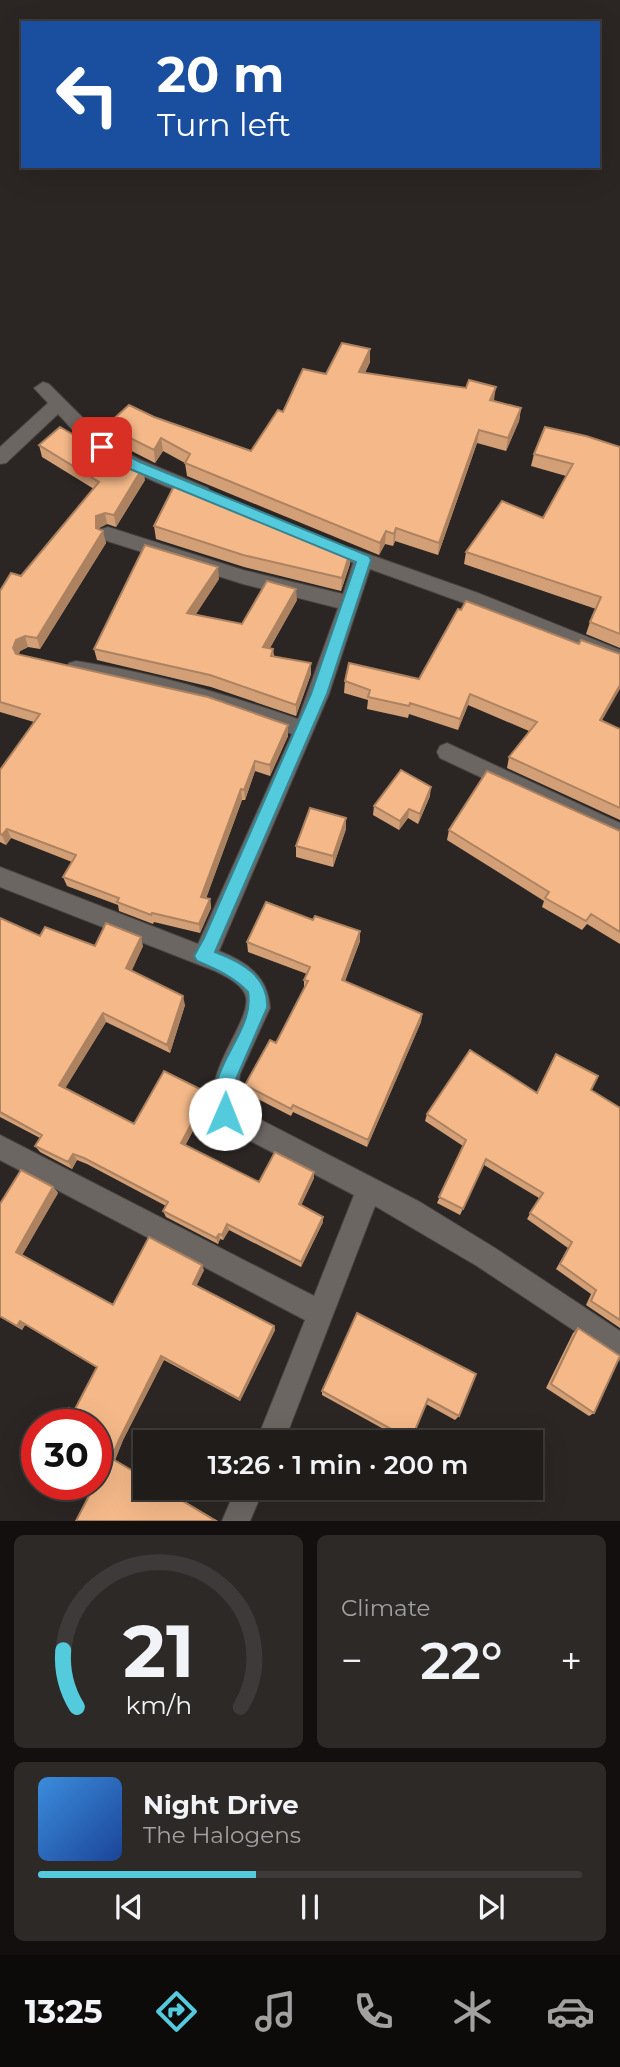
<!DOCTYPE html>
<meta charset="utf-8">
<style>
:root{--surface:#201c1a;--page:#2d2927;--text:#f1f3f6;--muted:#a2a1a2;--line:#3d3a39;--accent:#54cadd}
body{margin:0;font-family:Montserrat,sans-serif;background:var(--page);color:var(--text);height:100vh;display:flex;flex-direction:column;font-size:26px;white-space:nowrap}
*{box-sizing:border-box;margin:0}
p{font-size:23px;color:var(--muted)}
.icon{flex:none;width:38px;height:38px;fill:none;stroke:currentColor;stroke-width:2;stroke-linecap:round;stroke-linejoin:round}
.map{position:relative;height:1521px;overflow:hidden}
.side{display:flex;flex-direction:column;gap:14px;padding:14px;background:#120f0e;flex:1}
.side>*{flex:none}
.guide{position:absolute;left:21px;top:21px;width:579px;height:147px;border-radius:0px;box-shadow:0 7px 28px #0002,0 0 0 2px var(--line);background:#1a4fa0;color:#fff;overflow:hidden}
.speed{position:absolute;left:21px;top:1409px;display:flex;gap:14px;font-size:35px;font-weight:700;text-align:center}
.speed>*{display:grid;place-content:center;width:91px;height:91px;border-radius:50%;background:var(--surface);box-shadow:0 7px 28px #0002,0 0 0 2px var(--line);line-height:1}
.speed .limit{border:10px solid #d22;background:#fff;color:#111}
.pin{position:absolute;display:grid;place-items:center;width:60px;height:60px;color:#fff;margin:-30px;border-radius:14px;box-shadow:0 4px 10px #0006}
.me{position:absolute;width:77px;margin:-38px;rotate:1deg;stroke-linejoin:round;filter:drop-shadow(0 0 5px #0008)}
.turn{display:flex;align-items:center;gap:24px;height:147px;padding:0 21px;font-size:32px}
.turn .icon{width:91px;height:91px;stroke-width:2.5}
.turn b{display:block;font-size:49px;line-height:60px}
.big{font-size:52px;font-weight:600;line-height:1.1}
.side .tile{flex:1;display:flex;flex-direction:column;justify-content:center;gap:10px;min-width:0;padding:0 24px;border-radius:10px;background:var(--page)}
.side .dial{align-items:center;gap:0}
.dial svg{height:182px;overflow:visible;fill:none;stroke:var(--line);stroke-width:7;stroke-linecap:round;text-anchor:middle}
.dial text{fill:var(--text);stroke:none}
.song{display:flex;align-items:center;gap:21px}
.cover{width:84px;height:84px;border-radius:10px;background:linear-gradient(135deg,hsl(210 70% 55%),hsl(220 70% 35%))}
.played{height:7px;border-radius:4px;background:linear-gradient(90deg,var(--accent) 40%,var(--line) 40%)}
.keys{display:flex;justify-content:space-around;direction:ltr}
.heat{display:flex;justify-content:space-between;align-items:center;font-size:38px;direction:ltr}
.side .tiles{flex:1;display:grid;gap:14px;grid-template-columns:1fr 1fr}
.tile:last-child{grid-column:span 2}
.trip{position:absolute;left:133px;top:1430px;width:410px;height:70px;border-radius:0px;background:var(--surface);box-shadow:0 7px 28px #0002,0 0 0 2px var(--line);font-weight:600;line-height:70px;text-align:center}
.menu{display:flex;height:112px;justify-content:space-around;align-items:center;background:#0d0b0a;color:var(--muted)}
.menu .icon{width:49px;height:49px}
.menu .current{color:var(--accent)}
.menu b{font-size:32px;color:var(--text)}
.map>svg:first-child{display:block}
</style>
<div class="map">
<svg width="620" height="1521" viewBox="0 0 620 1521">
<rect width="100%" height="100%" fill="#2b2623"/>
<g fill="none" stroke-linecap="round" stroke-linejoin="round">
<defs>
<path id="street" d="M43,382L49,384L107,442L141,460L208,488L211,493L208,498C193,502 113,463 97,453C82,443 70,426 58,414L6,463L0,464V447L48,403L34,388Z
M108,527L243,570L343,594L353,563L344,560L342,555L344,550L351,548L478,593L620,650V666L464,603L370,569L329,694L219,951C247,962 268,976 270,1008L240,1074L236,1107L420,1202L495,1248L620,1331V1361L477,1266L375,1206L284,1442H256L305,1320L0,1160V1135L314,1296L354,1195L216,1123C196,1074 256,1019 245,994C240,983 225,976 215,971L0,887V867L198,944L292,734C219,709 152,689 76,677L69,675L66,669L69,663L76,661C155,673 222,693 298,719L338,608L243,584L101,539L99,534L101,529Z
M447,743L620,823V843L440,758L437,752L440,746Z
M236,1488H264L250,1521H222Z"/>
</defs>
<use href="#street" stroke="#484441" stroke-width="2"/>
<use href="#street" fill="#6c6663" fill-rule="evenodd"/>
</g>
<path fill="#d39f76" d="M370,362L365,373L494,401L521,408L519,421L506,451L477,443L438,555L395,541L393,546L385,544L379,555L187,476L185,463L163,451L155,463L108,439L106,426L154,417L251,451L283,412L326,374Z
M39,445L145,480L116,527L107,524L99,528L106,543L40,649L28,647L20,651L18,655L288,736L270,776L255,771L245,800H242L206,898L210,899L211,908L200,933L154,922L153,924L119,911L118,905L67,886L63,877L72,862L11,838L6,845L0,842V770L34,722L0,712V591L21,576L94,489L42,457Z
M620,447V648L586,634L590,622L596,609L464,564L466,552L543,518L566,476L531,466L534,454Z
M154,526L350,564L341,591L244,567L156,539Z
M219,579L195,615L242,624L297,600L270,648L273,649L274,656L311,674L296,716L211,687L97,660L94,649Z
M349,663L602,720L620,729V820L507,768L509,757L529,731L468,705L458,730L409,714L408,718L367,709L368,700L344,693L345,681Z
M430,796L418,824L408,818L399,830L373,815L374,806Z
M346,829L333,867L296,857V846Z
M449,830L620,831V944L587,924L582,930L542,907L544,901L447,840Z
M0,918L40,936L95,946H143L131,971L185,1005L170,1053L106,1022L65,1088L134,1124L208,1093L209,1101L185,1145L259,1182L314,1178L301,1205L323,1222L301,1267L229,1230L223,1240L220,1239L218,1244L166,1217L163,1211L166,1206L87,1164L77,1160L72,1169L40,1152L35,1146L40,1138L0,1117Z
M360,941L345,981L422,1014L421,1022L367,1147L293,1112L291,1116L246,1093L245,1085L276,1043L304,988V980L307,974L248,952L247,942Z
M591,1090L620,1108V1328L586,1305L591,1294L556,1269L568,1248L527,1219L539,1198L484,1165L460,1215L437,1203L463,1146L425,1121L427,1114L537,1093Z
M53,1187L58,1193L22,1255L113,1305L204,1270L196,1286L274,1326L275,1330L240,1401L164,1360L123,1440L115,1460L218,1521L91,1492L74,1411L97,1368L25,1325L22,1330L0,1317V1204Z
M578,1328L594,1413L589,1416L546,1388L573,1333Z
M476,1374L459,1416L455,1420L426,1404L411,1440L409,1442H407L322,1395V1391Z"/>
<path fill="#ac8260" d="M370,349V362L359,385V372Z
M496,387L494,400L488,413L490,400Z
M521,408L519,421L506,451L508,438Z
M479,430L477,443L438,555L439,543Z
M161,438L163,451L155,463L154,450Z
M143,467L145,480L116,527L114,515Z
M105,513L107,524L99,528V539L103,531L106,543L40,649L37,638L96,528V516Z
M396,528L395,541L393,546L394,534Z
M386,531L385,544L379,555L380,543Z
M350,552V564L341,591L342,578Z
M218,567L219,579L189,625L187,613Z
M296,589L297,600L264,658L263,647Z
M25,636L28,647L20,651L17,659L13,648L16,640Z
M311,663V674L296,716V705Z
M620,685V689L596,731L600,720Z
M470,694L468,705L458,730L460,719Z
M288,725V736L270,776V765Z
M255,761V771L245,800L244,790Z
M431,787L430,796L418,824L420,814Z
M241,789L242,800L203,907L201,897Z
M409,809L408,818L399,830L400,821Z
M346,818V829L333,867V856Z
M7,829L11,838L6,845L2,835Z
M210,899L211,908L200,933L199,924Z
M360,931V941L342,989V980Z
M141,937L143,946L129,977L126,968Z
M183,996L185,1005L170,1053L167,1045Z
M103,1013L106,1022L63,1092L59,1085Z
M422,1014L421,1022L367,1147L368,1140Z
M208,1093L209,1101L183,1150L181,1143Z
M73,1154L77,1160L72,1169L68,1162Z
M314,1172V1178L299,1210V1204Z
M53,1187L58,1193L21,1257L16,1252Z
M323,1217V1222L301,1267V1262Z
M227,1224L229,1230L223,1240L222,1235Z
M219,1234L220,1239L218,1244L216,1238Z
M202,1265L204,1270L195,1289L193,1284Z
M20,1321L25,1325L22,1330L17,1326Z
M274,1326L275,1330L240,1401L239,1399Z
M161,1356L164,1360L123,1440L115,1460L111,1458L120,1438Z"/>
<path fill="#f5b989" stroke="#ac8260" stroke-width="2" d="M342,343L370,349L359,372L466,388L469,380L496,387L490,400L521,408L508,438L479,430L439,543L396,528L394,534L386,531L380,543L185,463L190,454L161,438L154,450L106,426L129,405L154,417L251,451L278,410L283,412L303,369L326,374Z
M60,427L88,443L90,441L143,467L114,515L105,513L96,516V528L103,531L37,638L25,636L16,640L13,648L16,654L208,697L288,725L270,765L255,761L244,790L241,789L201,897L210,899L199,924L152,913L151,915L117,902L119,898L63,877L76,855L7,829L2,835L0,834V770L40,714L0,702V591L11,573L21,576L99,482L39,445Z
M545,427L586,436L620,447V634L590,622L601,597L466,552L502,501L543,518L573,464L534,454Z
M177,480L350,552L342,578L243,555L154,526Z
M145,545L218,567L187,613L242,624L267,581L296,589L263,647L273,649L271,656L311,663L296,705L210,675L94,649Z
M466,601L579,644L581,640L620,654V685L600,720L620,729V808L509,757L537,722L470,694L460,719L410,703L409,706L368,697L370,690L345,681L349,663L419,679L458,609L461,610Z
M401,770L431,787L420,814L409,809L400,821L374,806Z
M487,771L620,831V932L591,914L586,921L545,898L549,892L449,830Z
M310,808L346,818L333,856L296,846Z
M266,902L313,920L315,916L360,931L342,980L422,1014L368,1140L293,1105L291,1109L245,1085L270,1040L276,1043L308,981L304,980L310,967L247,942Z
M0,918L40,936L45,927L95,946L106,923L141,937L126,968L183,996L167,1045L103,1013L59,1085L134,1124L164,1071L208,1093L181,1143L259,1182L275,1152L314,1172L299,1204L323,1217L301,1262L227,1224L222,1235L219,1234L216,1238L163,1211L168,1202L84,1158L73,1154L68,1162L35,1146L42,1135L0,1112Z
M470,1050L537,1093L556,1054L598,1076L591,1090L620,1108V1320L591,1301L596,1290L560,1264L572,1242L530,1213L543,1193L486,1159L463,1209L439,1197L466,1140L427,1114Z
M21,1170L53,1187L16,1252L113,1305L149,1237L202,1265L193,1284L274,1326L239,1399L161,1356L120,1438L111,1458L145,1478V1488H161L216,1521H76L91,1492L78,1484H96V1424H60L69,1408L74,1411L97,1367L20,1321L17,1326L0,1316V1204Z
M357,1313L476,1374L459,1416L428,1399L411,1440L322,1391Z
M578,1328L620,1356L594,1413L551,1384Z"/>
<path fill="#54cadd" stroke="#378390" stroke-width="2" d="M102,442L140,462L369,556L371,560L327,694L215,952C242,962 269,977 267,1008L236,1079L231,1101L235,1114L232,1121L225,1124L219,1121C198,1071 256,1035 248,992C234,977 216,969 197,961L194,956L204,938L311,694L356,562L130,469L97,451L95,447Z"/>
</svg>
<div class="speed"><div class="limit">30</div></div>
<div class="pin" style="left:102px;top:447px;background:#d93025"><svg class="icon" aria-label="arrive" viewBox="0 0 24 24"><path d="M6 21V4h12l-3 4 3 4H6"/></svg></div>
<svg class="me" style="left:225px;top:1114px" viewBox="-20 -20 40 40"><circle r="19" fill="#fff"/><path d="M0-13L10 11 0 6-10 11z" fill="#54cadd"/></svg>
<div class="trip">13:26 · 1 min · 200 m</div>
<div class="guide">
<div class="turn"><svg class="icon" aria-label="left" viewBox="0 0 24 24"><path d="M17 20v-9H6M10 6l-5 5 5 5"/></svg><div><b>20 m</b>Turn left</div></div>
</div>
</div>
<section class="side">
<div class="tiles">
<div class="tile dial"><svg viewBox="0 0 100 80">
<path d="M14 69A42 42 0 1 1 86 69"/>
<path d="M14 69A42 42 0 0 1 8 44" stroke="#54cadd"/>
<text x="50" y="56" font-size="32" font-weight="700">21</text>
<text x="50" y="72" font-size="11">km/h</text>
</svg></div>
<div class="tile"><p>Climate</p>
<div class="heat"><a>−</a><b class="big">22°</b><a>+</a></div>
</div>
<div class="tile">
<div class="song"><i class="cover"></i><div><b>Night Drive</b><p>The Halogens</p></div></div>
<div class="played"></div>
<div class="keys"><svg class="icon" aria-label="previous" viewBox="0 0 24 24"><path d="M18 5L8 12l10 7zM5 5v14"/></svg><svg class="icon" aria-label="pause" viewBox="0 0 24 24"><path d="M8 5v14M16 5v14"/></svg><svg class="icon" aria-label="next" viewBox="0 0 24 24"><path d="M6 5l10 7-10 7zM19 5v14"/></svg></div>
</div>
</div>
</section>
<nav class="menu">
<b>13:25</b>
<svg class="icon current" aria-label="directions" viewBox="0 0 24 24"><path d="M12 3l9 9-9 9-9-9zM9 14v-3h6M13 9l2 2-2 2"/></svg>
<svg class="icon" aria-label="music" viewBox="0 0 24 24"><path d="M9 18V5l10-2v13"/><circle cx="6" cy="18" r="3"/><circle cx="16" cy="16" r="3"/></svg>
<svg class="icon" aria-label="phone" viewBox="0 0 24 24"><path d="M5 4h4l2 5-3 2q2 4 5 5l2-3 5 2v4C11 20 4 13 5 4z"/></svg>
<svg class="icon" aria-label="climate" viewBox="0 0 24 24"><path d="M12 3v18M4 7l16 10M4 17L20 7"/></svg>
<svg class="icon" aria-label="car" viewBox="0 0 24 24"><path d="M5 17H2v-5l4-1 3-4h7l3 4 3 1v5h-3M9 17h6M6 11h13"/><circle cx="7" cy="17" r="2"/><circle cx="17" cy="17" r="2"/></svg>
</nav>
